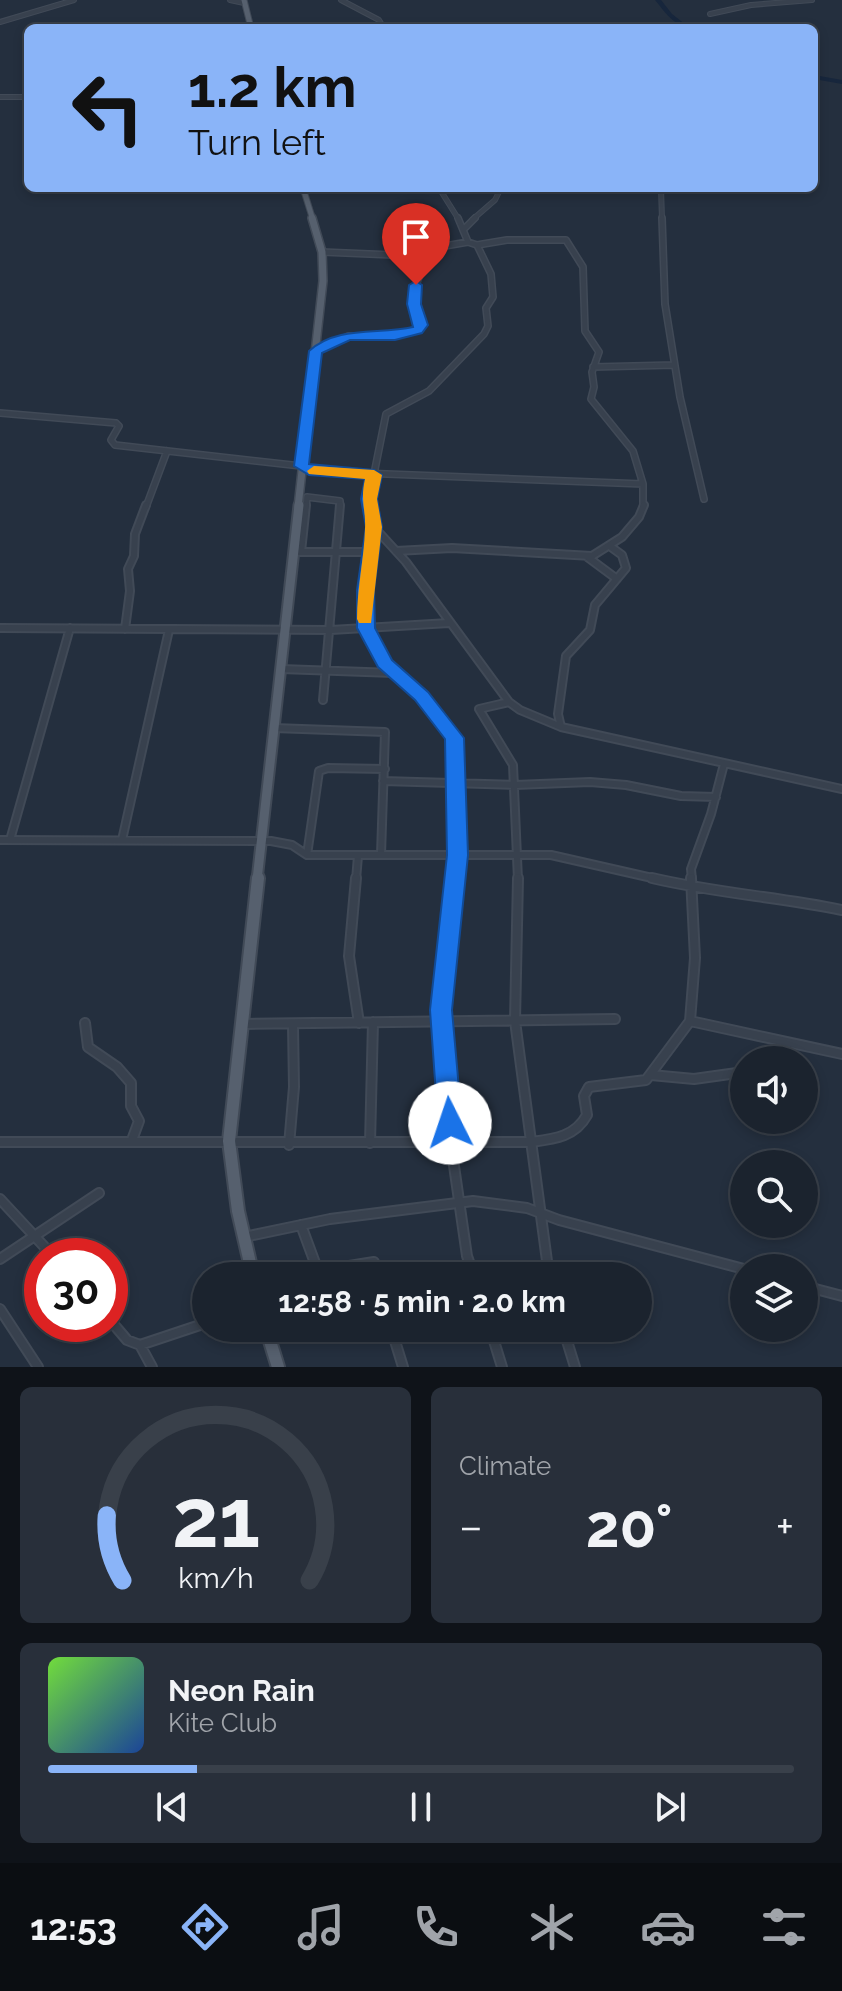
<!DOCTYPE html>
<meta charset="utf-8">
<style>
:root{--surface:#1b232e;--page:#282f3a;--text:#f1f3f6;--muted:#a0a4aa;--line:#39404a;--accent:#8ab4f8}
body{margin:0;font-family:Raleway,sans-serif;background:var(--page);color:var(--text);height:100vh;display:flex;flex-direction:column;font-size:30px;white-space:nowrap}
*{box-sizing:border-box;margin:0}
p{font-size:26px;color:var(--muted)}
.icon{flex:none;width:44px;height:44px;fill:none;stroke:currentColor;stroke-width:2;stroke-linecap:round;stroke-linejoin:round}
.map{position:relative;height:1367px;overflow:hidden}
.sheet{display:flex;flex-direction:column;gap:20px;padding:20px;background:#0f1319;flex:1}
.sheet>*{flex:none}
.hud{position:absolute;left:24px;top:24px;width:794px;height:168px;border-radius:12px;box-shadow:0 4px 12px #0003,0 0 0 2px var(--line);background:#8ab4f8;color:#111;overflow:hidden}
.buttons{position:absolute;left:730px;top:1046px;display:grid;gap:16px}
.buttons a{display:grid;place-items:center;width:88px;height:88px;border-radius:50%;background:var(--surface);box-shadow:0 4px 12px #0003,0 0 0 2px var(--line);font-size:40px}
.speed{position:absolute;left:24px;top:1238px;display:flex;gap:16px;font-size:40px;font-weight:700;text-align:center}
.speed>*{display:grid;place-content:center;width:104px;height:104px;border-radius:50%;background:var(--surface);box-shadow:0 4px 12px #0003,0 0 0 2px var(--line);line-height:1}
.speed .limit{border:12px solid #d22;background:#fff;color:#111}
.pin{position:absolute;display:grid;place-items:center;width:68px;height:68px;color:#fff;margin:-82px -34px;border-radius:50% 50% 50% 0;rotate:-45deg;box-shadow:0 0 8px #0007}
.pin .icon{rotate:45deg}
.me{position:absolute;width:88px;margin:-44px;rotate:356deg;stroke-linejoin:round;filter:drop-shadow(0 0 6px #0008)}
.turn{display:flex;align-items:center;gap:28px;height:168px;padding:0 32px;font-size:36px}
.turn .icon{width:104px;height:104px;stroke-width:2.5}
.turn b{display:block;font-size:56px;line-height:68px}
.big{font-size:60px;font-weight:700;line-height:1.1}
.sheet .card{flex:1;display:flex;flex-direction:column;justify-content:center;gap:12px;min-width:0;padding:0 28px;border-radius:12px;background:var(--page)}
.sheet .dial{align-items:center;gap:0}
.dial svg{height:208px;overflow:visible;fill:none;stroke:var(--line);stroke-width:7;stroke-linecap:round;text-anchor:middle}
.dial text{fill:var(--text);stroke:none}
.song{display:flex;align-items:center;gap:24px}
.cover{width:96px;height:96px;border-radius:12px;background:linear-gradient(135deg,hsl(100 70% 55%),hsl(220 70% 35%))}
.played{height:8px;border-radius:4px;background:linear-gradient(90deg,var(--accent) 20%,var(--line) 20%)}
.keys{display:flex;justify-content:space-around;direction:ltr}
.heat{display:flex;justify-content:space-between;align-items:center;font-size:44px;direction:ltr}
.sheet .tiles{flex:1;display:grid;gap:20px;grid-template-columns:1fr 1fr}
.card:last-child{grid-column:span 2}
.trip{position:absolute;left:192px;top:1262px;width:460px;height:80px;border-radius:40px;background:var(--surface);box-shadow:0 4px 12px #0003,0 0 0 2px var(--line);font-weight:700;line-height:80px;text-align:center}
.menu{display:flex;height:128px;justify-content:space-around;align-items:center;background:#0b0e12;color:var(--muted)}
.menu .icon{width:56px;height:56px}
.menu .active{color:var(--accent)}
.menu b{font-size:36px;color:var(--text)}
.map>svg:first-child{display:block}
</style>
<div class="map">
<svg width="842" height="1367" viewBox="0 0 842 1367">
<rect width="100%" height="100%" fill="#242f3e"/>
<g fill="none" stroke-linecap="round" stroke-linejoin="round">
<path fill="#17263c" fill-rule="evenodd" d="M655,0H661L672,14L690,28C675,27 664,11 655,0Z
M814,75L842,80V84L814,79Z"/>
<defs>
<path id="minor-far3" d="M230,0L244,3
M341,0L379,20L384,28
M710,14L751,5L812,0
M0,22L74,0
M0,97H28
M439,188L459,220
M661,188L662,220
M472,220L495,200L501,188"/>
<path id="minor-far2" d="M458,218L468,242
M662,218L665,304L680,397L704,499
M464,229L475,218
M322,252L393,255L468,242L477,245L491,274L493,297L486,308L488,326L484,334L429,391L386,414L369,499L370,507
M316,351L348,336H388L419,329L414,290L430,249
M593,367L674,365
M0,413L116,423L119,426L111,440L115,445L301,466L309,471L643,484L633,451L591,399L594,387L592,372L599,352L585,331L583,267L566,240H507L477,245
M643,484V507
M146,507L167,451
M306,507L307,497L340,501V507"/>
<path id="minor-far1" d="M370,505L374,527L406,562L509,702L520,710L561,727L842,789
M374,527C359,604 353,636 415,691C430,705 450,724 456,745L455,880
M396,551L452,548L592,556L622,537L639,517L644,505
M300,552H369
M301,552L306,505
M586,556L617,579
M0,628L331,630L449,623
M125,629L130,591L128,569L134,556L135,534L146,505
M281,669L394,673
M323,700L340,505
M509,702L479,709L513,765L518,880
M561,727L558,714L566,656L590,630L595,605L626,568L622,555L611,547
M274,728L385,732L381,855
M383,781L515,785L590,782L626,785L681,796L716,797
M0,840L271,841L292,845L307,855H551L661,880
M10,840L70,628
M122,840L169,630
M307,855L319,771L328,768L385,769
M356,880L358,856
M692,880L691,869L711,814L724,764"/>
<path id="minor" d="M356,878L349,956L359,1023
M455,878L441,1022L451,1145L467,1256L474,1276
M518,878L515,1021L549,1276
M652,878C715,893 779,897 842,910
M690,1021L695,958L691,878
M85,1023L88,1047L117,1067L131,1083V1106L139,1121L132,1140
M244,1024L615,1019
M651,1075L694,1079L744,1072
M0,1142H531C554,1139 575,1137 587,1115L584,1096L589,1087L646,1080L690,1021L842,1054
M370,1143L373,1022
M289,1145L294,1087L293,1026
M0,1199L53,1256
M301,1225L318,1271L374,1262L378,1276
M244,1237L330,1219L473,1201L527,1208L559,1220L744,1269
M0,1259L99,1193
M804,1286L842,1296
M0,1309L38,1367
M110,1320L127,1340L140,1345L206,1323
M391,1328L403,1367
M490,1328L502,1367
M563,1328L575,1367
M140,1345L152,1367"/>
<path id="primary-far3" d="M244,0L251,28
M303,188L313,220"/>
<path id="primary-far2" d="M298,507L323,281L322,252L312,218"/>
<path id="primary-far1" d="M257,880L299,505"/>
<path id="primary" d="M253,1276L238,1211L229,1141L258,878
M266,1328L278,1367"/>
</defs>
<use href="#minor-far3" stroke="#414a57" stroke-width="6"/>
<use href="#minor-far2" stroke="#414a57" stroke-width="8"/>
<use href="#minor-far1" stroke="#414a57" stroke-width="10"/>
<use href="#minor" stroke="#414a57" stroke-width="12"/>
<use href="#primary-far3" stroke="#414a57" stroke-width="7"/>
<use href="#primary-far2" stroke="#414a57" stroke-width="10"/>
<use href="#primary-far1" stroke="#414a57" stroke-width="13"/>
<use href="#primary" stroke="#414a57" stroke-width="16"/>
<use href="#minor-far3" stroke="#38414e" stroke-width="4"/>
<use href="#minor-far2" stroke="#38414e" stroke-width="5"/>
<use href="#minor-far1" stroke="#38414e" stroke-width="6"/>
<use href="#minor" stroke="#38414e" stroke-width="8"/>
<use href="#primary-far3" stroke="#56606e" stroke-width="5"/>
<use href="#primary-far2" stroke="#56606e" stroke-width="7"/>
<use href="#primary-far1" stroke="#56606e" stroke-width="9"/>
<use href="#primary" stroke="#56606e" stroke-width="12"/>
</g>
<path fill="#1a73e8" stroke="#114b97" stroke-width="2" d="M416,281L422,285L421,304L428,325L422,333L395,340H350L322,353L309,464L374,470L382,475L377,499L382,527L374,590L375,628L392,660L428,692L464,738L468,855L452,1010L462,1123L458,1129L450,1132L442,1129L438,1123L430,1010L447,855L445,739L415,700L378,667L357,628V590L366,527L361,499L365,479L309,475L294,466L309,351C338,325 378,335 413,327L407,304L409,285Z"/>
<path fill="#f59e0b" d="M314,466L374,470L382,475L377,499L382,527L371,623H359L357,619C357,589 364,559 365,529C366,509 360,501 365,479L309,474L307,471Z"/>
</svg>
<div class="buttons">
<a><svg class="icon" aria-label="sound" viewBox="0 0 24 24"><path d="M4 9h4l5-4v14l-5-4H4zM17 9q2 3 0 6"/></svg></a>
<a><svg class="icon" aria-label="search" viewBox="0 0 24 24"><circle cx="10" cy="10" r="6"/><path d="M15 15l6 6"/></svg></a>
<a><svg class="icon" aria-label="layers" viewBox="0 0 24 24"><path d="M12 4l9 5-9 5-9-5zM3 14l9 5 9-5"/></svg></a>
</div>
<div class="speed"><div class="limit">30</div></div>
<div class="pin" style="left:416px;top:285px;background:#d93025"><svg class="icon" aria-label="arrive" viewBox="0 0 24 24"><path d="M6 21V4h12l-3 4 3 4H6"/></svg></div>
<svg class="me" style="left:450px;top:1123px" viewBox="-20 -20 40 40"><circle r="19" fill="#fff"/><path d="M0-13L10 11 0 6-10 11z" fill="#1a73e8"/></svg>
<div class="trip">12:58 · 5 min · 2.0 km</div>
<div class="hud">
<div class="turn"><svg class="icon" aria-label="left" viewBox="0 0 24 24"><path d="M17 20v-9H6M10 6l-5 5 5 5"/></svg><div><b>1.2 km</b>Turn left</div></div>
</div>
</div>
<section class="sheet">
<div class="tiles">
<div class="card dial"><svg viewBox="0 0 100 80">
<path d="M14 69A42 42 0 1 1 86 69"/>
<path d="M14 69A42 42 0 0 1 8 44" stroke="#8ab4f8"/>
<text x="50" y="56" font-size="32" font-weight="700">21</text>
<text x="50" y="72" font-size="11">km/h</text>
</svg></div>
<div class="card"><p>Climate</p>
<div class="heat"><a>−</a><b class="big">20°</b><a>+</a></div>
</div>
<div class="card">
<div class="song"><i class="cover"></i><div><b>Neon Rain</b><p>Kite Club</p></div></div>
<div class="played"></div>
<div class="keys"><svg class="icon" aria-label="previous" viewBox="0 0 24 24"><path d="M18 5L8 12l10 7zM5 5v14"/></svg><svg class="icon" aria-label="pause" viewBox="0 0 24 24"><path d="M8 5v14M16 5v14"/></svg><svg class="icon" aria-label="next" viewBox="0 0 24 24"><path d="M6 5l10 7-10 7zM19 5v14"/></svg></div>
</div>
</div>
</section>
<nav class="menu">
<b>12:53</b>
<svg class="icon active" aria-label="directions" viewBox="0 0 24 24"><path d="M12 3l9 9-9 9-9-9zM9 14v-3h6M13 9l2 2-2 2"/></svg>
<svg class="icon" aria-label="music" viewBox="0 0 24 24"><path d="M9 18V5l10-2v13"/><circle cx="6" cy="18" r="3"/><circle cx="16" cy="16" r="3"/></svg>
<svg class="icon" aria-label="phone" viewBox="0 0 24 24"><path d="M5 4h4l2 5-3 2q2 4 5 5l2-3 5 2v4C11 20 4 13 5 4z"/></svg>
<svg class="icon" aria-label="climate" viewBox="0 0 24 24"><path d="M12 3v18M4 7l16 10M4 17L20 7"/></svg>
<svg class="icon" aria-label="car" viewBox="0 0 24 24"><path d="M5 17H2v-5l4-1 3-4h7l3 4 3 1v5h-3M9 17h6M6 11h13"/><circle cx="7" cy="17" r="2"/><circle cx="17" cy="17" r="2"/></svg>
<svg class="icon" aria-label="filters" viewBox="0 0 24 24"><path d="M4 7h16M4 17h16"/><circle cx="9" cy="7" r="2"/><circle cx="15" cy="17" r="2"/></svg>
</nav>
